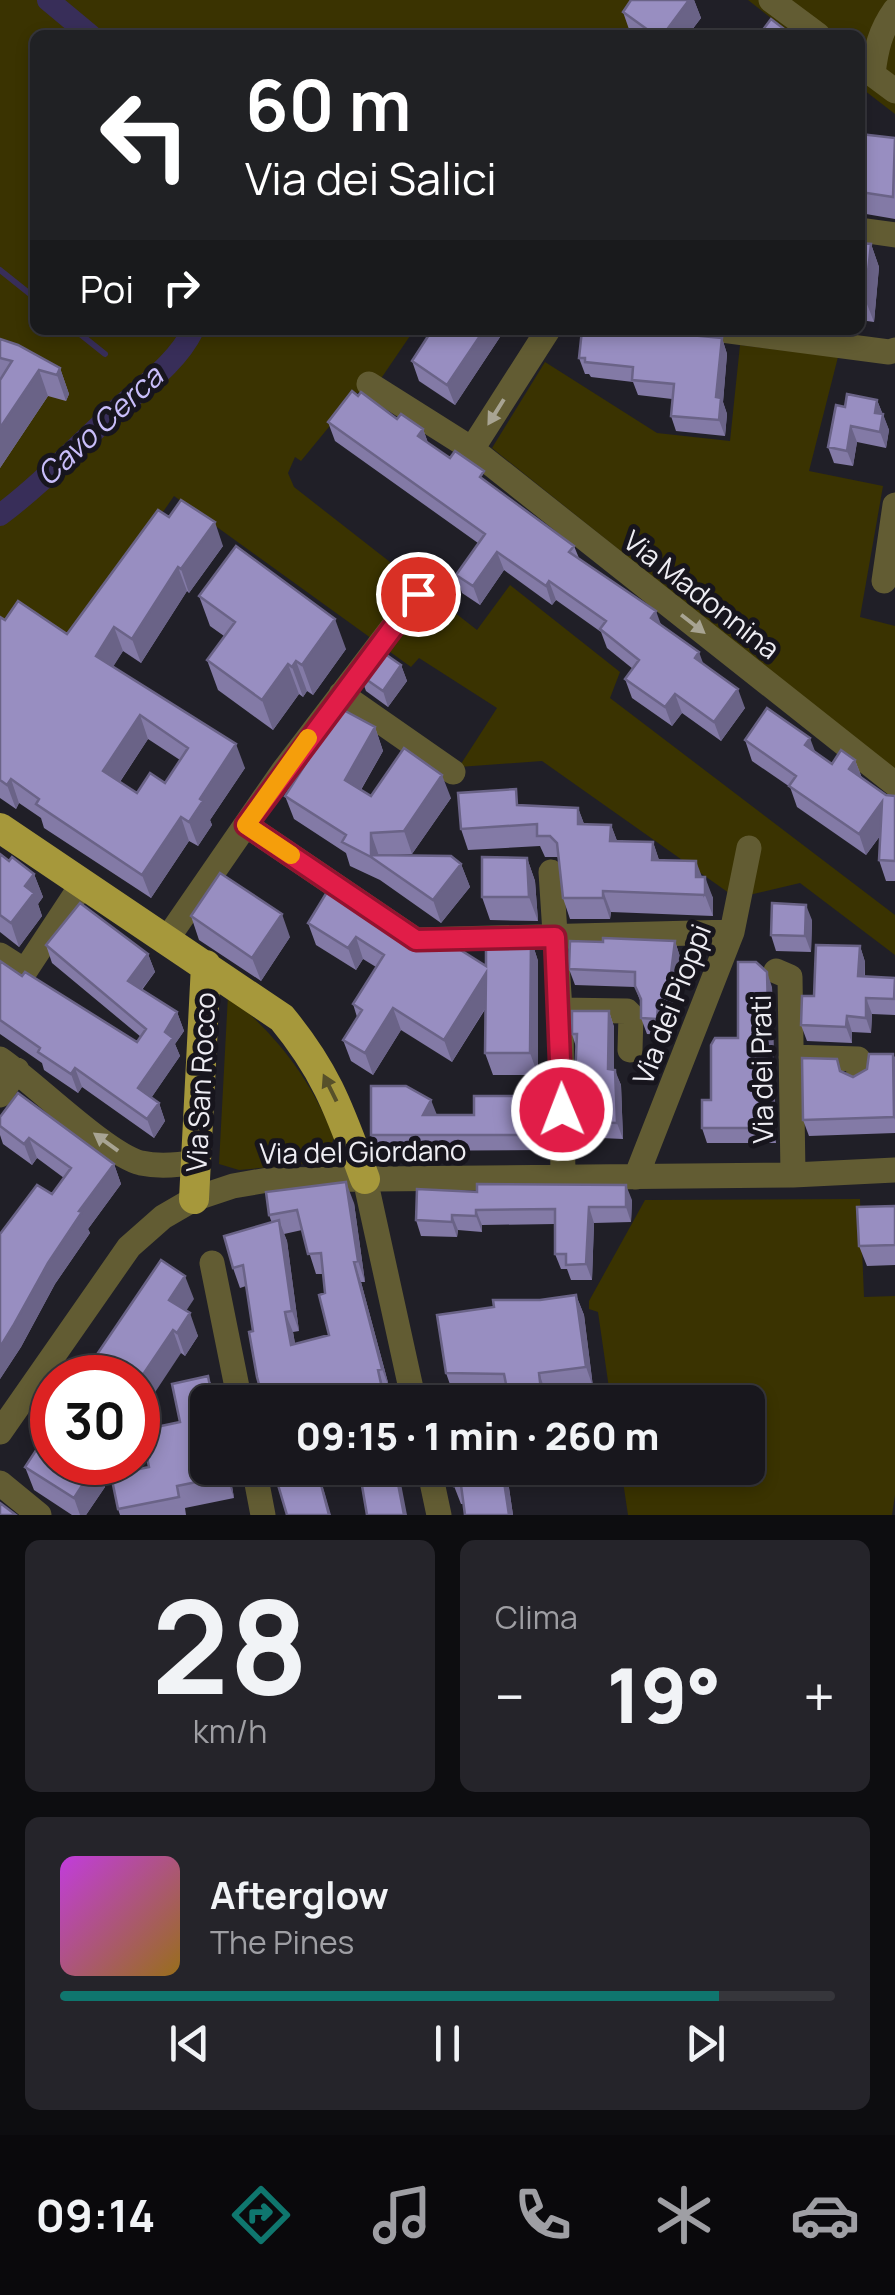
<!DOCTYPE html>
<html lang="it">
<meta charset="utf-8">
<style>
:root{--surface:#18171d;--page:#25242a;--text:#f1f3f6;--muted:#9f9fa4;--line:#36363b;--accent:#0f766e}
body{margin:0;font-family:Manrope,sans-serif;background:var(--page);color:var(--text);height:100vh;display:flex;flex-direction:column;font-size:38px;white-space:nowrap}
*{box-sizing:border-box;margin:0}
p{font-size:32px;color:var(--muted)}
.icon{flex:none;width:55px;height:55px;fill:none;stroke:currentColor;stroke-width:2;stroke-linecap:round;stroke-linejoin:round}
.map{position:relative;height:1515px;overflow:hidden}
.sheet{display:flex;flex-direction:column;gap:25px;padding:25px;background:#0d0d10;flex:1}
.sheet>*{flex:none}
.hud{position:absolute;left:30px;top:30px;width:835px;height:305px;border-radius:15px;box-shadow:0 5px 15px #0003,0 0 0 2px var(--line);background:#202124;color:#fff;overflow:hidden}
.speed{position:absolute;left:30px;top:1355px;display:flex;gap:20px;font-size:50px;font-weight:700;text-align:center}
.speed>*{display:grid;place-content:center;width:130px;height:130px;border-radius:50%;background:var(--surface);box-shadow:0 5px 15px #0003,0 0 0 2px var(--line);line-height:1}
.speed .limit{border:15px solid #d22;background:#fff;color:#111}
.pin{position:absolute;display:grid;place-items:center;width:85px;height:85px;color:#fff;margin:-42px;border:5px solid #fff;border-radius:50%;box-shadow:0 2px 10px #0007}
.me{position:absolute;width:110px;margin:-55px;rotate:359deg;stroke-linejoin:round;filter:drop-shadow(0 0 8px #0008)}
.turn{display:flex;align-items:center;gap:35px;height:210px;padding:0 50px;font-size:45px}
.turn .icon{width:130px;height:130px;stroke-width:2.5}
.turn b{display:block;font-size:70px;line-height:85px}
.then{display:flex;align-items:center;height:95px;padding:0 50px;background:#0003;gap:20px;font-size:38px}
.big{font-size:75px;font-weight:800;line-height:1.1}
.sheet .tile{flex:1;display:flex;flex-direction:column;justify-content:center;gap:15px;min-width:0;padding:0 35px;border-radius:15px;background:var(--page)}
.sheet .dial{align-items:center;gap:0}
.dial b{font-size:130px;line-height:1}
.song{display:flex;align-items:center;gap:30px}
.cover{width:120px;height:120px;border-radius:15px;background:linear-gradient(135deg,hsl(290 70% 55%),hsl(40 70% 35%))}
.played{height:10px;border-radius:5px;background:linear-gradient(90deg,var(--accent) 85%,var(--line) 85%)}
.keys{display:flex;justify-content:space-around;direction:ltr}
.heat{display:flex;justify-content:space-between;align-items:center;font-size:55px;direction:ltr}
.sheet .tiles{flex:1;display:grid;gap:25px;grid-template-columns:1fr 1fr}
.tile:last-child{grid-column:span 2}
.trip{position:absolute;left:190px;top:1385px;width:575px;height:100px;border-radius:15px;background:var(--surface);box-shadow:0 5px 15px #0003,0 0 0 2px var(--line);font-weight:800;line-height:100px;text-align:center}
.tabs{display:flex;height:160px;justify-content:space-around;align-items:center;background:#0a090c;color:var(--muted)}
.tabs .icon{width:70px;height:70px}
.tabs .current{color:var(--accent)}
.tabs b{font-size:45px;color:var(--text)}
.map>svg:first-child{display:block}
</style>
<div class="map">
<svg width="895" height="1515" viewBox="0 0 895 1515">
<rect width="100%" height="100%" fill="#201f27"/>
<path fill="#3a3301" d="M0,0H652L624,35H35V330H414L380,380L356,394L301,461L295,457L288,473L294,487L477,630L510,585L620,672L610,698L895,915V955L800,883L736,898L542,761L459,767L497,708L419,658L411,667L174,496L68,649L0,625Z
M748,0H895V114L860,87V35H793Z
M740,345L838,357L809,471L883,486L860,617L895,626V771L492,448L545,362L657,433L730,441Z
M228,995C277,1036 310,1077 334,1138L324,1162L239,1170L219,1164Z
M860,1199L864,1297L895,1296V1495L892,1515H628L621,1468H748V1402H611L598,1312L589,1309V1301L645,1200Z"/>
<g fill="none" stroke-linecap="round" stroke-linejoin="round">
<path stroke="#382e59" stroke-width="6" d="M0,270L35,298
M75,330L105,354"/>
<path stroke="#382e59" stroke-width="22" d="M48,0L90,35
M0,515C40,485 74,449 111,415C139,389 176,365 193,330"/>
<path stroke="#625c33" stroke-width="25" d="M771,0L818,35
M860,65L895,91
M873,74C876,49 880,31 895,10
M860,230L895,235
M548,330L472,449L895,784
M722,330L889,352L895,350
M369,384L472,449
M884,581L895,505
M341,694L453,772
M246,825L416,940L732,932
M551,872L561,1025L563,1178
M167,939L283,771L418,594
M0,955L25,971L83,883
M776,971L790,977L793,1175
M560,1010L627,1011L631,1015L630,1050
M791,1057L858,1059L859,1077
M0,1059C34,1082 106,1154 141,1163C159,1167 179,1165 196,1162
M0,1095L17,1070
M636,1177L732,932L749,848
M365,1179L414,1402
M212,1263L240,1402
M0,1432L129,1247L163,1217L194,1199L233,1186L268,1180L793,1175L895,1170
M254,1468L263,1515
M429,1468L439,1515
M0,1483L39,1515"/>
<path stroke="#a6983b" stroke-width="30" d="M0,828L282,1018C328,1074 340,1112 365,1179
M194,1199L206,965"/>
</g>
<path fill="#837aa6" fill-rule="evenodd" d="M631,0H694L701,18L688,35H631L623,12Z
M860,134L895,138V219L866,214L860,199Z
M860,243L871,244L879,267L874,322L860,320Z
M432,330H508L504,336L502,334L455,405L419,381L412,361Z
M722,338L727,354L723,402L727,414L725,436L676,431L671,416L672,399L638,395L633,382L591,377L589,374H585L579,358Z
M0,339L60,368L69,394L66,401L48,396L0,468Z
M877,400L889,430L886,448L857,442L853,466L834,463L828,447L845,407Z
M397,419L423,429L428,443L489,484L574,546L579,558L662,625L704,665L745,708L721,741L682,713L672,726L632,698L625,679L633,669L607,648L601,632L556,600L552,605L504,570L480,605L462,593L456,575L478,543L335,441L328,422Z
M169,517L223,546L189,593L187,591L141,663L123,651L113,666L245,768L210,820L212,825L198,846L189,841L151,898L44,828L41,818L19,803L16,809L0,798V617L5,620L67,634ZM148,739L180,760L165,783L137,793L120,782Z
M199,596L346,649L313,695L307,691L303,697L299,694L273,730L218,690L207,660L224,636L210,626Z
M401,665L407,681L388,707L366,691L360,675Z
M375,727L383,751L361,790L371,796L451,798L412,854L389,855L461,864L470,887L441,923L380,880L350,866L346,853L294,819L285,796L316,749L314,745Z
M745,740L815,752L832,764L855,760L862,778L886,795L895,796V881H886L879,860L880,836L866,855L797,807L790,787L752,761Z
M522,805L578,808L584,824L611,825L617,841L653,842L659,860L702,877L713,898V916L611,912L610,919H570L563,898L559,858L557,857H545L540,846L468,850L461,829Z
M0,854L9,861L34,874L43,897L38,904L42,916L19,947L0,932Z
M527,858L535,881L538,921L490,920L482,897Z
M191,916L290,937L261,981L199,940Z
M812,920L811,952L776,951L771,935Z
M308,923L397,934L486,966L531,939L538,961V1075H493L485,1053L486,1008L452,1062L401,1030L373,1075L351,1061L343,1040L357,1017L353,1004L376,967L363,959L356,970L316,945Z
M675,941L680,957L672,1020H663V1035L647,1034L641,1018V1003L635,987L575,985L569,969L603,942Z
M46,945L148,954L155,972L142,990L177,1012L184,1031L175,1044L180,1056L151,1098L159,1103L165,1121L154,1138L82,1087L78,1093L44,1070L42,1063L0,1034V961L22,976L137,1042L141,1037L52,963Z
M860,946L865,962V976L895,978V1015L872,1014L871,1033L852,1032V1043L807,1041L801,1025L814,996Z
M772,987L776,1143H707L702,1128L711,1100L738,1038Z
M609,1011L614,1027V1070L621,1085L623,1139L579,1137L573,1121L576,1047L572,1034Z
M893,1054L895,1058V1133L809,1136L803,1120L837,1059L841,1071L853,1077Z
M546,1112V1150L376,1151L371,1135L437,1115Z
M0,1117L114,1164L121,1184L88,1229L90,1233L55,1284L21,1347L0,1379V1234L52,1194L64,1178L37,1158L32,1165L3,1144L0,1135Z
M417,1189L632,1200L631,1222L594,1223L592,1280H571L567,1269H561L555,1254V1224L482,1225V1232L458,1230L457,1237L421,1236L416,1220Z
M266,1192L354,1203L365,1282H361L390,1390L385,1391L388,1402H264L246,1286L240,1288L233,1268L272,1223L269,1215ZM302,1230L316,1274H323L329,1335L295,1344L293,1332L299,1331L287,1241L284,1234Z
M895,1206V1265L867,1266L859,1246Z
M576,1295L584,1315L593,1387L546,1393L547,1402H511L508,1394L453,1393L446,1373L540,1300Z
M194,1299L186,1310L198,1336L185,1356L181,1353L138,1378Z
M208,1376L216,1398L208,1468H229L234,1498L185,1508L186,1515H120L118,1509L149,1467Z
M25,1467L100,1474L105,1487L86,1515H72L34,1490Z
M452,1468H529L531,1478L508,1481L513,1515H465L464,1504H461L454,1486Z"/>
<path fill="#6a6387" d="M689,0H694L701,18L688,35H663Z
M871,244L879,267L874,322L865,299Z
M484,330H500L502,334L455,405L447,385Z
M722,338L727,354L723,402L727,414L725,436L719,420L716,397Z
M60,368L69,394L66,401L57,375Z
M39,370L48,396L0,468V428Z
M877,400L883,415L875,413Z
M883,414L889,430L886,448L880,432Z
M851,426L857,442L853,466L847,451Z
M423,429L430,448L418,436Z
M215,522L223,546L189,593L181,569Z
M497,552L504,570L480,605L473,586Z
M178,567L187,591L141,663L132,639Z
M549,581L556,600L552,605L546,586Z
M656,611L663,630L651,618Z
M335,619L346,649L313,695L302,665Z
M114,627L123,651L105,680L96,656Z
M699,652L706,671L695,658Z
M296,661L307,691L303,697L292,667Z
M288,664L299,694L273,730L262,700Z
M401,665L407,681L388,707L383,691Z
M738,689L745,708L721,741L714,722Z
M675,694L682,713L672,726L665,707Z
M140,715L148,739L111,795L103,771Z
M375,727L383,751L353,803L345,780Z
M810,738L818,759L805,745Z
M236,744L245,768L210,820L212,825L198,846L189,822L200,799Z
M855,760L863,781L849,769Z
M442,775L451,798L412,854L404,831Z
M11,779L19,803L16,809L7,785Z
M882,802L890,822L866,855L859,834Z
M578,808L586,829L578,824Z
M181,817L189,841L151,898L142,875Z
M611,825L619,846L610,841Z
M371,833L379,856L371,855Z
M653,842L660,863L652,860Z
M527,858L535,881L538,921L529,897Z
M696,861L704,882V898L696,877Z
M461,864L470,887L441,923L433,900Z
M34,874L43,897L38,904L42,916L19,947L11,923L25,886Z
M705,877L713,898V916L705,895Z
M603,891L611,912L610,919L603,898Z
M806,905L812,920L811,952L805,936Z
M282,914L290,937L261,981L252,958Z
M356,937L363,959L356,970L348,948Z
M531,939L538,961V1075L530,1053Z
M675,941L680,957L672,1020L667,1005Z
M860,946L865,962L864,992L858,976Z
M148,954L155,972L134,999L128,981Z
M767,972L772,987L776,1143L771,1128Z
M486,973L494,994L452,1062L444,1040Z
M866,998L872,1014L871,1033L866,1018Z
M658,1004L663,1020V1035L657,1019Z
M393,1008L401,1030L373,1075L365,1053Z
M609,1011L614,1027V1085L608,1069Z
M177,1012L184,1031L175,1044L180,1056L145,1107L138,1088L165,1032Z
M847,1016L852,1032V1043L846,1027Z
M893,1054L895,1058V1120L894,1117Z
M75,1068L82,1087L78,1093L71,1074Z
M615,1070L621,1085L623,1139L617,1123Z
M540,1096L546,1112V1150L541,1135Z
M431,1100L437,1115H423Z
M159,1103L165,1121L154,1138L147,1119Z
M29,1138L37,1158L32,1165L24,1144Z
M114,1164L121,1184L88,1229L90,1233L55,1284L21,1347L0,1379V1347L79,1211Z
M346,1182L354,1203L365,1282L358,1261Z
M626,1185L632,1200L631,1222L626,1207Z
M589,1207L594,1223L592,1280L586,1264Z
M476,1210L482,1225V1232L476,1216Z
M452,1215L458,1230L457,1237L452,1222Z
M279,1220L287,1241L299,1331L292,1311Z
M354,1262L361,1282L390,1390L382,1369Z
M185,1276L194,1299L178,1323L169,1300Z
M576,1295L584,1315L593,1387L586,1367Z
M285,1312L293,1332L299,1365L291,1345Z
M190,1313L198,1336L185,1356L177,1333Z
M173,1330L181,1353L138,1418V1382Z
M378,1370L385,1391L388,1402H385Z
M539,1373L546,1393L547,1402H546L541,1390Z
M208,1376L216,1398L217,1402H213Z
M89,1462H108L100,1474L105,1487L86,1515H80L74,1498Z
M225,1468H229L234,1498L226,1476Z
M395,1468H398L407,1515H404Z
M502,1468L508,1481L513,1515H509Z
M318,1473L325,1494L331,1515H329Z"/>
<path fill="#988ec1" stroke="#6a6387" stroke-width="2.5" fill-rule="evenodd" d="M631,0H689L663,35H655L623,12Z
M771,19L792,35H759Z
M860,134L895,138L893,197L860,192Z
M860,243L871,244L865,299H860Z
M432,330H484L447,385L412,361Z
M582,330H636L722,338L716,397L721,398L719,420L671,416L674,384L632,380L633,367L585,362V358H579Z
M0,339L18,345L60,368L57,375L39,370L0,428V380L12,361L0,358Z
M352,391L358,396L361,392L397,419L401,414L423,429L418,436L450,458L455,451L484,471L480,477L574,546L569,552L656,611L651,618L699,652L695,658L738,689L714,722L675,694L665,707L625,679L639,660L600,629L606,621L549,581L546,586L497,552L473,586L456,575L485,534L328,422Z
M847,394L877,400L875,413L883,414L880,432L851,426L847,451L828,447L836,405L845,407Z
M181,500L215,522L181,569L178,567L132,639L114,627L96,656L236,744L200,799L203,801L189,822L181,817L142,875L36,804L39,799L11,779L7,785L0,780V617L5,620L18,601L67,634L158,510L169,517ZM140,715L188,748L165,783L150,773L137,793L103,771Z
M236,546L335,619L302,665L296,661L292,667L288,664L262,700L207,660L235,622L199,596Z
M378,649L401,665L383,691L360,675Z
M336,706L375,727L345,780L371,796L404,748L442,775L404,831L371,833V855L451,856L461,864L433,900L371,857L342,842L346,835L285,796L317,746L314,745Z
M767,708L810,738L805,745L832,764L841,750L855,760L849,769L886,795L895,796V861L879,860L882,802L859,834L789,786L796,776L745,740Z
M516,789L517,805L578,808V824L611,825L610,841L653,842L652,860L696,861V877H705V895L603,891V898H563L557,843L550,836H537V824L461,829L458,793Z
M0,854L9,861L12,857L34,874L25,886L34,893L11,923L0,915Z
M482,857L527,858L529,897H482Z
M220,873L282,914L252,958L191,916Z
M330,887L397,934L398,931L409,935L427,944L435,934L486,966V939H531L530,1053H485L486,973L444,1040L393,1008L365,1053L343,1040L362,1010L353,1004L384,955L356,937L348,948L308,923Z
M80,903L148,954L128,981L177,1012L165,1032L173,1038L138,1088L159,1103L147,1119L75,1068L71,1074L38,1052L40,1048L0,1020V961L22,976L25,972L137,1042L146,1029L46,945Z
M772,903L806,905L805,936L771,935Z
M603,938L675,941L667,1005L658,1004L657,1019L641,1018V999L635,986V972L569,969L570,941L603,942Z
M816,945L860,946L858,976L895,978L894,999L866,998V1018L847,1016L846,1027L801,1025L802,996H814Z
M738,962H756L767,972L771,1128H702V1100H711V1045L715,1038H738Z
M572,1011H609L608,1069L615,1070L617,1123L573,1121L577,1034H572Z
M869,1054H893L894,1117L803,1120L802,1058L837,1059L840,1071L853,1077L867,1069Z
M371,1086H406L431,1100L423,1115H474V1096H540L541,1135H371Z
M18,1093L114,1164L79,1211L82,1212L48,1263L13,1326L0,1347V1234L37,1185L52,1194L71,1168L29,1138L24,1144L0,1126V1117Z
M346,1182L358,1261L354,1262L382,1369L378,1370L385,1402H333L330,1389L297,1397L298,1402H264L257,1377L249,1332L253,1331L243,1265L233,1268L224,1236L279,1220L292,1311L285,1312L291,1345L329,1335L319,1295L325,1293L321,1253L308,1254L297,1210L269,1215L266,1192Z
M477,1184L626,1185V1207H589L586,1264L566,1265V1254H555V1209L476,1210V1216L452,1215V1222L416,1220L417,1189L477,1192Z
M895,1206V1245L859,1246L857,1207Z
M161,1260L185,1276L169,1300L190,1313L177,1333L173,1330L138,1382V1378H81Z
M576,1295L586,1367L539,1373L541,1390L508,1394L504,1374L446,1373L437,1315L494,1307L493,1300H540Z
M208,1376L213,1402H208V1468H225L226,1476L177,1486L179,1497L118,1509L111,1475L149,1467L142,1430L180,1422L172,1384Z
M52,1426V1462H94L96,1464L74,1498L25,1467Z
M273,1468H312L313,1475L318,1473L329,1515H287Z
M359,1468H395L404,1515H367Z
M452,1468H502L509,1515H465L461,1485L454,1486Z
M0,1503L16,1515H0Z"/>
<defs><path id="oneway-solid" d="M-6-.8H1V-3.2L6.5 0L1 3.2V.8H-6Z" transform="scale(2.5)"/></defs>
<g fill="#a8a493">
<use href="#oneway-solid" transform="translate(496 412) rotate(122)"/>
<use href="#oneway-solid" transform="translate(693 624) rotate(38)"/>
<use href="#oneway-solid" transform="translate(106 1142) rotate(-144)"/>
</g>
<use fill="#57502a" href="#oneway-solid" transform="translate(330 1088) rotate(-116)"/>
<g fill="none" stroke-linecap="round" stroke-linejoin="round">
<defs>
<path id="route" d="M418,594L246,825L416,940L555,937L562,1110"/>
</defs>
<use href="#route" stroke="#92132f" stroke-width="25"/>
<use href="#route" stroke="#e11d48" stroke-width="18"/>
<path stroke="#f59e0b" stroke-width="18" d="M291,855L246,825L308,738"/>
</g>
<g text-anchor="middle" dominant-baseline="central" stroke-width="10" stroke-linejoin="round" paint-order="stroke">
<g font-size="28" fill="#eeedf3" stroke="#17151d">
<text transform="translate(702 594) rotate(38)">Via Madonnina</text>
<text transform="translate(671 1004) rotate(-69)">Via dei Pioppi</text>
<text transform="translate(761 1069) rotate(-91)">Via dei Prati</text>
<text transform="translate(200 1082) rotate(-87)">Via San Rocco</text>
<text transform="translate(363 1151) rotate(-1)">Via del Giordano</text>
</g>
<g font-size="30" font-style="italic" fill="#c9befa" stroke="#17151d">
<text transform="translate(99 425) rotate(-43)">Cavo Cerca</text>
</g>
</g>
</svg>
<div class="speed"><div class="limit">30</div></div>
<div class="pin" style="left:418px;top:594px;background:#d93025"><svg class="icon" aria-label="arrive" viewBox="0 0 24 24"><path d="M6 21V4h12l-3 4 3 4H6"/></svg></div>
<svg class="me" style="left:562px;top:1110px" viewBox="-20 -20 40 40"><circle r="17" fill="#e11d48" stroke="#fff" stroke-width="3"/><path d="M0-11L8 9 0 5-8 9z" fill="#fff"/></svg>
<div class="trip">09:15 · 1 min · 260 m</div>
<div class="hud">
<div class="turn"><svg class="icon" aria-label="left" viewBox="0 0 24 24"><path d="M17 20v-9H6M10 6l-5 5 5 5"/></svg><div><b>60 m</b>Via dei Salici</div></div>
<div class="then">Poi<svg class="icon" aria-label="right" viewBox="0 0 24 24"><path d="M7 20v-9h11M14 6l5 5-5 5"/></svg></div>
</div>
</div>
<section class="sheet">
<div class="tiles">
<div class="tile dial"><b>28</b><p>km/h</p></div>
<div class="tile"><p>Clima</p>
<div class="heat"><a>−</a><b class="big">19°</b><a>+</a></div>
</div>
<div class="tile">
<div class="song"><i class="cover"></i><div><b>Afterglow</b><p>The Pines</p></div></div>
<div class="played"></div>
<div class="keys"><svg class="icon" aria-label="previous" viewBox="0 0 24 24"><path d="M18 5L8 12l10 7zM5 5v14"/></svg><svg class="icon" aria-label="pause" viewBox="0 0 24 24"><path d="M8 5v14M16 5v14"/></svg><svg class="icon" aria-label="next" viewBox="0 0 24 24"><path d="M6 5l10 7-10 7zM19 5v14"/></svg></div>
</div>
</div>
</section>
<nav class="tabs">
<b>09:14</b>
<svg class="icon current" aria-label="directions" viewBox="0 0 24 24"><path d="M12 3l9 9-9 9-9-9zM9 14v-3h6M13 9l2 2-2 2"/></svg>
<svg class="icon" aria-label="music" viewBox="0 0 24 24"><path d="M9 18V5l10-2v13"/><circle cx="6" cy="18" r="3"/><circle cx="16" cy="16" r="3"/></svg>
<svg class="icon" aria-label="phone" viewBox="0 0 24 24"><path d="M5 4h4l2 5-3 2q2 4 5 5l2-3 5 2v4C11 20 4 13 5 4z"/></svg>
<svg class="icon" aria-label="climate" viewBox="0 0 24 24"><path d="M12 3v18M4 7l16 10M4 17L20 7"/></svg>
<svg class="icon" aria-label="car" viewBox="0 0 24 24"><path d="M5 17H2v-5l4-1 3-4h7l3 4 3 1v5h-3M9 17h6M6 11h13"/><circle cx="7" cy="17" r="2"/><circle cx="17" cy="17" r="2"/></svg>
</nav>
